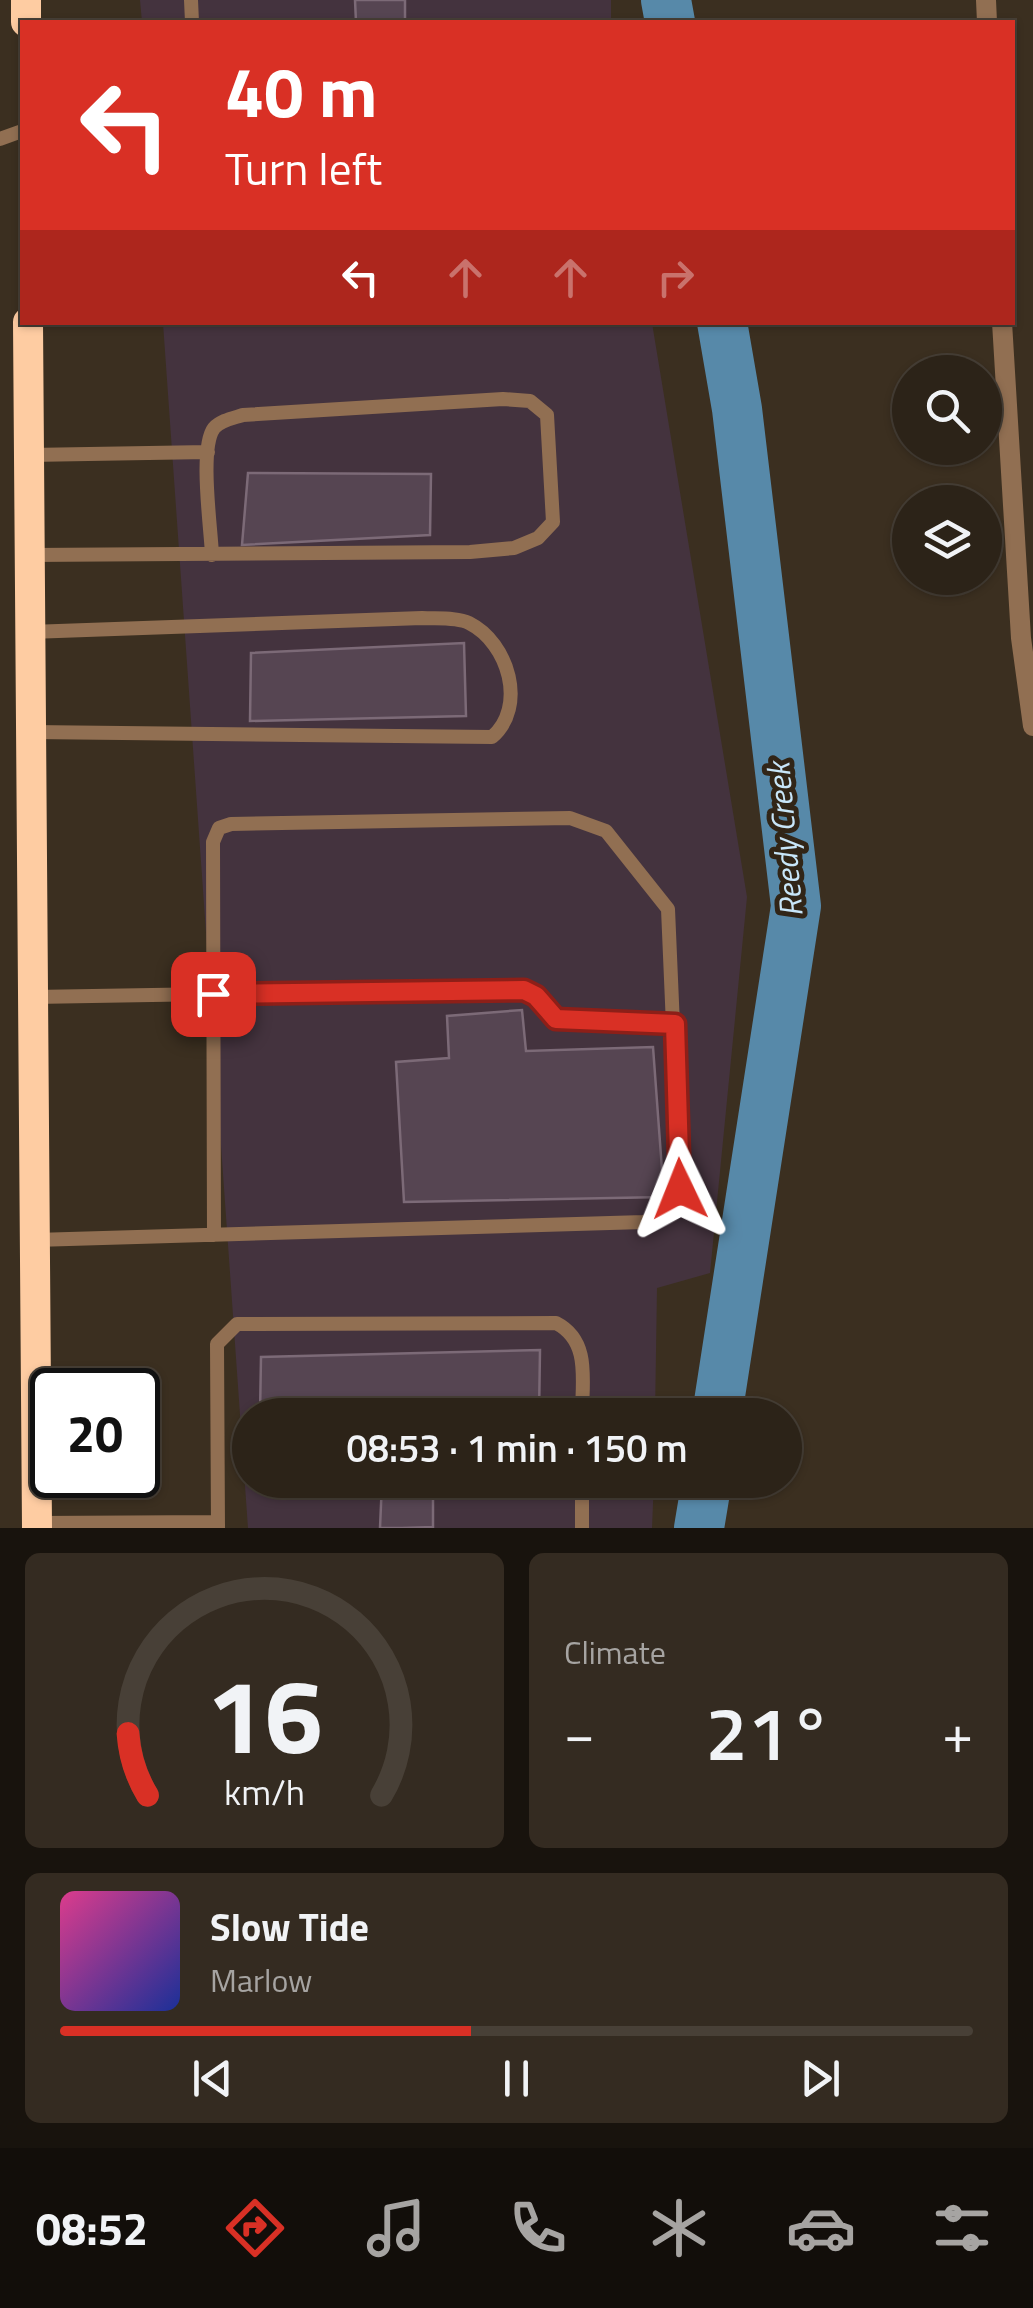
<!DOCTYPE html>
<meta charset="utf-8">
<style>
:root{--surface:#2c2318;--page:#342b21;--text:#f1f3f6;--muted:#a6a4a2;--line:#484037;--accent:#d93025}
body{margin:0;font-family:"Titillium Web",sans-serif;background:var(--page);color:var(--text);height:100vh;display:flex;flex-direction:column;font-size:38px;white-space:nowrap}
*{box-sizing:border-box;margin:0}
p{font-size:32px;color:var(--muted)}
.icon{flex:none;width:55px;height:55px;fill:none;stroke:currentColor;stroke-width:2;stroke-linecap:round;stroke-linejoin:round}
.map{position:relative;height:1528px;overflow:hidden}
.details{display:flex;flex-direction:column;gap:25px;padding:25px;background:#18130d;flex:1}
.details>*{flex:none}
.banner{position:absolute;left:20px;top:20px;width:995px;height:305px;border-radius:0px;box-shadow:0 2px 8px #0004,0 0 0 2px var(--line);background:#d93025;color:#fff;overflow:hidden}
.buttons{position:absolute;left:892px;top:355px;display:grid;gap:20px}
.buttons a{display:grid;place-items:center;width:110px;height:110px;border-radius:50%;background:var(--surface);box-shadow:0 2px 8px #0004,0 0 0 2px var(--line);font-size:50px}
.speed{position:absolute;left:30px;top:1368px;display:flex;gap:20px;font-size:50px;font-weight:700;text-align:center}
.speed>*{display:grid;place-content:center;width:130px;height:130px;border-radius:50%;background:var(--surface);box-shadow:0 2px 8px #0004,0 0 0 2px var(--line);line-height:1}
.speed .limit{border:5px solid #111;border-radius:15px;background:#fff;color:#111}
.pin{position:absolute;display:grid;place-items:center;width:85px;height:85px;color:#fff;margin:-42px;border-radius:20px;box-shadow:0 5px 15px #0006}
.me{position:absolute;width:110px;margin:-55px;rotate:358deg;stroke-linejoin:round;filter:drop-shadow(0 0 8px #0008)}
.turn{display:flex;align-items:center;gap:35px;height:210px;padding:0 40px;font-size:45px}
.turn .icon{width:130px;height:130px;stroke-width:2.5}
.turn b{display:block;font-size:70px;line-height:85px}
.lanes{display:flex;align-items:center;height:95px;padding:0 40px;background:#0003;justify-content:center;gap:50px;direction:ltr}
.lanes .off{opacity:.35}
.big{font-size:75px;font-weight:600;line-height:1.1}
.details .widget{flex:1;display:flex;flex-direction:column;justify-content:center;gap:15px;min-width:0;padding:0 35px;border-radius:15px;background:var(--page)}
.details .dial{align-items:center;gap:0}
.dial svg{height:260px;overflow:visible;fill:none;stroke:var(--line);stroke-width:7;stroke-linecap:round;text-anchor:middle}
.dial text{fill:var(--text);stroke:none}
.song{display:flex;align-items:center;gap:30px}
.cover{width:120px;height:120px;border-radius:15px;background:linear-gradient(135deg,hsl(330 70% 55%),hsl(230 70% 35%))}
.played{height:10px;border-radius:5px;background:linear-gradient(90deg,var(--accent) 45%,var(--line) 45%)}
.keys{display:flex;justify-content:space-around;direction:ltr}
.heat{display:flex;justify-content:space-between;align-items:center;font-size:55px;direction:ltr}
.details .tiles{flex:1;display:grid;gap:25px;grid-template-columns:1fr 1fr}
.widget:last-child{grid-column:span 2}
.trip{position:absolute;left:232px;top:1398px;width:570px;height:100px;border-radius:50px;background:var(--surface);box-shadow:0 2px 8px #0004,0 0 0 2px var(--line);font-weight:600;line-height:100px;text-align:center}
.menu{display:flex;height:160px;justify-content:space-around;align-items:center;background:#120e0a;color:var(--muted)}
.menu .icon{width:70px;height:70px}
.menu .current{color:var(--accent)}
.menu b{font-size:45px;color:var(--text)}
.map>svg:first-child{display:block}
</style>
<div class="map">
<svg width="1033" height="1528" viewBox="0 0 1033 1528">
<rect width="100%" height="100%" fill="#3b2f20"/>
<path fill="#44333e" d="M140,0H611V22H142Z
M163,323H652L747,897L710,1273L657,1288L655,1415H250V1480H654L652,1528H248Z"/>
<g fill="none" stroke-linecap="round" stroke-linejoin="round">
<path stroke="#5789a9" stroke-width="50" d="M666,0L670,22
M717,1415L796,906L737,409L722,322
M699,1528L707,1480"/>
</g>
<path fill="#564552" stroke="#7c6a77" stroke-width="2.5" d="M355,0H405V22H356Z
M248,473L431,474L430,535L242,545Z
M464,643L466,716L250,721L251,653Z
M522,1010L526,1051L653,1047L664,1197L404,1202L396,1062L449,1058L447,1016Z
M540,1350L539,1415H260L261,1357Z
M259,1480H538L433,1484V1527L402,1528H380L382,1482Z"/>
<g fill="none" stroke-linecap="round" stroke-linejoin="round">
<path stroke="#916f52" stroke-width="14" d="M191,0L192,22
M0,139L22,131
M29,455L208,452
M30,555L470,552L514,548L538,538L553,522L547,415L530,401L503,399L243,415C234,418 221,420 214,428C199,448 211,528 212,555
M30,632L422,618C436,619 457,617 469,623C509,643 527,707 492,737L32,732
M33,997L523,989L537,996L556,1019L675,1024
M35,1240C238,1234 441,1228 644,1222L662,1216L680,1189L668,909L606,831L570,818L231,824L219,828L213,842L214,1235
M582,1480V1528
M37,1523L218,1522
M218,1528L217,1344L237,1324L556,1323C591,1341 582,1381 582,1415"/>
<path stroke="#916f52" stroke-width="20" d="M986,0L987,22
M1002,322L1021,638L1033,726"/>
<path stroke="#fecca2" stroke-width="30" d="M26,0V22
M28,322L37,1528"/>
</g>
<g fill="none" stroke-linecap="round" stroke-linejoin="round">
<defs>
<path id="route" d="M213,994L524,990L536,996L556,1019L675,1024L680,1189"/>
</defs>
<use href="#route" stroke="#8d1f18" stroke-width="25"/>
<use href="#route" stroke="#d93025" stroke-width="18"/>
</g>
<g text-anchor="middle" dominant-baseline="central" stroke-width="10" stroke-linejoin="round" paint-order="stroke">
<g font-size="32" font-style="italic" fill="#c8e6f9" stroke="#312517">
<text transform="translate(784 840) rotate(-95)">Reedy Creek</text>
</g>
</g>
</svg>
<div class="buttons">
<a><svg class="icon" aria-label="search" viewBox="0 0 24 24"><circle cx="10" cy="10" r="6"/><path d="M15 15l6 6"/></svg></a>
<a><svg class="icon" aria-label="layers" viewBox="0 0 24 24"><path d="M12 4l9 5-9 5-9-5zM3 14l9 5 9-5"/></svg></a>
</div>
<div class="speed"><div class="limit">20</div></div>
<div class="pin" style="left:213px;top:994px;background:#d93025"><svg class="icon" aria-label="arrive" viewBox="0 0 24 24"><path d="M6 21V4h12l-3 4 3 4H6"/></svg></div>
<svg class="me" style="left:680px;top:1189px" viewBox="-20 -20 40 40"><path d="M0-17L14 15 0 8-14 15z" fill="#d93025" stroke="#fff" stroke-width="4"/></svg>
<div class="trip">08:53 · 1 min · 150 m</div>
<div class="banner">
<div class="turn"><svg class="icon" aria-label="left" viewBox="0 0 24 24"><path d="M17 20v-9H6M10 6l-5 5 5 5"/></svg><div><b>40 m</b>Turn left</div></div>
<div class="lanes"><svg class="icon" aria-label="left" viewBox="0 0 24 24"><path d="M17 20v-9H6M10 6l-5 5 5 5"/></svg><svg class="icon off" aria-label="ahead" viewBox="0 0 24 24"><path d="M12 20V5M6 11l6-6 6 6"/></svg><svg class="icon off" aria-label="ahead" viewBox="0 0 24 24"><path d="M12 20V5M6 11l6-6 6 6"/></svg><svg class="icon off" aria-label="right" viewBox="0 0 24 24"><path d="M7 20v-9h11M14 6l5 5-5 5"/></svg></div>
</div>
</div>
<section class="details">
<div class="tiles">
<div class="widget dial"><svg viewBox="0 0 100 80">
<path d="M14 69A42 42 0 1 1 86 69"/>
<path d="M14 69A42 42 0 0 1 8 50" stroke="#d93025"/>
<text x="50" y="56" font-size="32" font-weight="700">16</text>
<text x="50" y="72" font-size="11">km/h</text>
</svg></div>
<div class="widget"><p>Climate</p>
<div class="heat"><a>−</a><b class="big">21°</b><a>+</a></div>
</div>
<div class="widget">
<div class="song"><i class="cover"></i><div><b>Slow Tide</b><p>Marlow</p></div></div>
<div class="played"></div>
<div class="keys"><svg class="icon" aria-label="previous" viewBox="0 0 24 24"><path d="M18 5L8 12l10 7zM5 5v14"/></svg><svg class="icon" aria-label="pause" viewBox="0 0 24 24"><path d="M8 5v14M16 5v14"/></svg><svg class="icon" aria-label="next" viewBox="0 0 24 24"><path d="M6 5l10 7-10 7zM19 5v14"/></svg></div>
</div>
</div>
</section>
<nav class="menu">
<b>08:52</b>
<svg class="icon current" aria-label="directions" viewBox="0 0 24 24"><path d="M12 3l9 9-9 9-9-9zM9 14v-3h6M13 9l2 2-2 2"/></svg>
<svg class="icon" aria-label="music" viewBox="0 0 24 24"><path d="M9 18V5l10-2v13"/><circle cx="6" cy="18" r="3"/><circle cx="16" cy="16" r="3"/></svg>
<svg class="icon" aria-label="phone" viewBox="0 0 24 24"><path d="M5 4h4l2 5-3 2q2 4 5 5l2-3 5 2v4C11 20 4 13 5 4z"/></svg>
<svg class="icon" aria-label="climate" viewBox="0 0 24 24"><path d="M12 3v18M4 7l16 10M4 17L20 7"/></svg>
<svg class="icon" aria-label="car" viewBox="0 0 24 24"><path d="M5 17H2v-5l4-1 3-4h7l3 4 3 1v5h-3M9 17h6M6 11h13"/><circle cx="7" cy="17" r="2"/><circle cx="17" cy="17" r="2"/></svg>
<svg class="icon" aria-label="filters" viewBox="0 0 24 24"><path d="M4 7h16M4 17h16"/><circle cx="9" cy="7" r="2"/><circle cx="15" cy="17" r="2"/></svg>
</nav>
